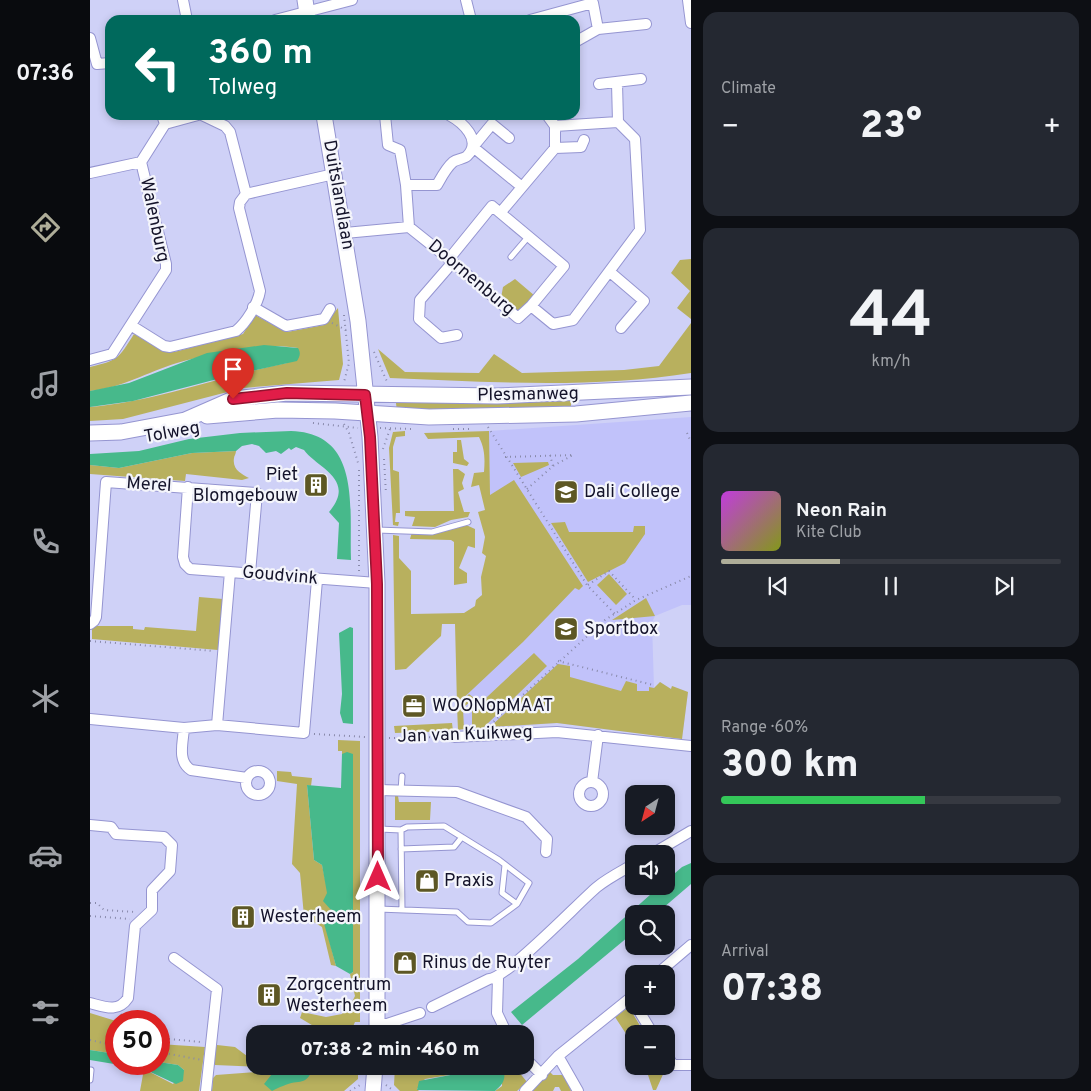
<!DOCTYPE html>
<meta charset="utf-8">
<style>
:root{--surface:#171b24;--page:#242831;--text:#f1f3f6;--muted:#9ea1a6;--line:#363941;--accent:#aead98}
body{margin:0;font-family:Overpass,sans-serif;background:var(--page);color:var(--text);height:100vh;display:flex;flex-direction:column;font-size:19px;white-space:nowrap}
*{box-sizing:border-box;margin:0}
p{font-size:16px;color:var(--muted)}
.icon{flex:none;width:28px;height:28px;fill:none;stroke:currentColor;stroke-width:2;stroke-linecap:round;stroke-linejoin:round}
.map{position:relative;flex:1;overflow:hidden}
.drawer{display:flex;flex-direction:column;gap:12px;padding:12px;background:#0d0f14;width:400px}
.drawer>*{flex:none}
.banner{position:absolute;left:15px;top:15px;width:475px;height:105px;border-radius:15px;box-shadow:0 2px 8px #0003;background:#00695c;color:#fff;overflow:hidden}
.needle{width:32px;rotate:216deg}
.buttons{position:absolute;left:535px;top:785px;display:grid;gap:10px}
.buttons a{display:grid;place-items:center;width:50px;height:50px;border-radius:10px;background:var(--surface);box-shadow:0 2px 8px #0003;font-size:25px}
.speed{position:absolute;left:15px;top:1010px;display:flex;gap:10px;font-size:25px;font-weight:700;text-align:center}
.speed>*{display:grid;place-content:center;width:65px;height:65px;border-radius:50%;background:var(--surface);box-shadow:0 2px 8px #0003;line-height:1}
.speed .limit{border:8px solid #d22;background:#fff;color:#111}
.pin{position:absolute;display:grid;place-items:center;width:42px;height:42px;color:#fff;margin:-51px -21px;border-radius:50% 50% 50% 0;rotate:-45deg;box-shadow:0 0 5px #0007}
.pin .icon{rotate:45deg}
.me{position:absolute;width:55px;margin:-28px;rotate:0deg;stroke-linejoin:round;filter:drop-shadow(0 0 4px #0008)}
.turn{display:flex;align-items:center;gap:18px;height:105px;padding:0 20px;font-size:22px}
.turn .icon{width:65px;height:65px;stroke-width:2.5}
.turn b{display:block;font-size:35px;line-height:42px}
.big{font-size:38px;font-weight:800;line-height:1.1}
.drawer .widget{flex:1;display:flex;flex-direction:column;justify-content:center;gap:8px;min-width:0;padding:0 18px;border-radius:15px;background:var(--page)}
.drawer .dial{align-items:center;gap:0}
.dial b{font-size:65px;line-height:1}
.song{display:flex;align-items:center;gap:15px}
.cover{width:60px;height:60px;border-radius:8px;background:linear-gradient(135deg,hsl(290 70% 55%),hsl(70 70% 35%))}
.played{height:5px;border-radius:2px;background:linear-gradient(90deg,var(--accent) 35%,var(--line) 35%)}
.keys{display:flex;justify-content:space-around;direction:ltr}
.heat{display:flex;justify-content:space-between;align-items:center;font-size:28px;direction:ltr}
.charge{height:8px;border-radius:4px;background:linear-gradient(90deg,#34c759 60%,var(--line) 0)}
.trip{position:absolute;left:156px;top:1025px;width:288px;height:50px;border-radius:15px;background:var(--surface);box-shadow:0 2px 8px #0003;font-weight:800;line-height:50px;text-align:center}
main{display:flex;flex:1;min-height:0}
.dock{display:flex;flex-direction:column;width:90px;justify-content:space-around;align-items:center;background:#090b0e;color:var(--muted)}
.dock .icon{width:35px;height:35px}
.dock .selected{color:var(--accent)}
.dock b{font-size:22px;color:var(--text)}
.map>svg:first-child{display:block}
</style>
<main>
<nav class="dock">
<b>07:36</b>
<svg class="icon selected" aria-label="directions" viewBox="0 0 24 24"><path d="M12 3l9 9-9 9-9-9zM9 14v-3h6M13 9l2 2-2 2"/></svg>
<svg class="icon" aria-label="music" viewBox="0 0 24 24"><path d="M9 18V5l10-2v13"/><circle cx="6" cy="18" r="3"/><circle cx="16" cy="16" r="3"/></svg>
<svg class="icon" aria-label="phone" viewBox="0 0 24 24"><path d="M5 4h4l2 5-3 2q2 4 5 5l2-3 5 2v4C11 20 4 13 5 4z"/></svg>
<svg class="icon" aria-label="climate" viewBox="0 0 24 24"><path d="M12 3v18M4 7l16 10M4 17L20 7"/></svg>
<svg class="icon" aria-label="car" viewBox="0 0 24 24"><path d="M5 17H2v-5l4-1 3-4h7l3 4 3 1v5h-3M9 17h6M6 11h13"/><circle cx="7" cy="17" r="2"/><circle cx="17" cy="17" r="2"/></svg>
<svg class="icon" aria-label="filters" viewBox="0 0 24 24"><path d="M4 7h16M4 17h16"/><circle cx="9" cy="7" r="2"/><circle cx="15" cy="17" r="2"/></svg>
</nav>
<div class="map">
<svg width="601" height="1091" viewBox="0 0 601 1091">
<rect width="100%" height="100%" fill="#cfd1f7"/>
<path fill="#c1c2fa" d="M601,417V605H592L565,616L562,622L564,688L570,682L581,689L582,686L598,692L592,739L467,723L368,730L367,626L400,625L399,431Z"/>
<path fill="#b8b05e" d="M601,259V319L587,308L600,291L581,273L590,260Z
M425,279L445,296L427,314L411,298L413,287Z
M248,308L253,364L249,380L153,388L33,419L0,421V407C67,401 131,376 197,363L208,348C173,342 122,353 87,363C57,372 32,388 0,391V367C29,360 28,359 44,334L65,346L84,352L153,334L165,315L197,332L234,325Z
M601,323V373C502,389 400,382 300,378L288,349L315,372L389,373L404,354L432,373L534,370L569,366Z
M481,401V410L307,412L306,403Z
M315,431V436L306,437L303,447V470L309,472L310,513H306L305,522H309L308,526L303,525L299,448L303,432Z
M399,431L400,495L424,480L493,586L489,590L485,588L433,642L367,704L365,624H352L351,636L316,669L305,670L303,535L309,536V558L321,571V614L374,613L385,606L386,600L392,595L391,577L396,556L392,553L395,537L388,512L395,510L389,485L381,487L384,473L394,472C395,459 395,449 389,437L338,439L334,433Z
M367,440H371L374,459L379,463L377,466L363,463V452H367Z
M146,451C146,454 144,456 144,458C142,470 152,474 159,478L152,480L96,474L95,481L0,474V465L29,468L102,453Z
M458,462L459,465L431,477L423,463Z
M363,469H368L375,474L372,483L374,489L368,492L374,512H380L378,517L361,520L345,527L322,526L325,517L315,516V511H364Z
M475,522L479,532H543L544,526H555V534L535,563L498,582L461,523Z
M374,524L385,529V548L378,546L369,568L377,573V583L364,585V542L361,540L320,539L322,532L346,533Z
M519,574L537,594L526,605L507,585Z
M109,597L133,599L128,650L2,639V626H43V629L54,630L55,627L106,631Z
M556,598L565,616L522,620Z
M444,653L457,666L393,728L382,729V711Z
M468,664L480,666V677L531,691L536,681L547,684V691H559V687L564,688L570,682L581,689L582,686L598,692L592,739L467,723L400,727Z
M379,694L384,698L373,708L374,729L368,730L367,706Z
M362,723L363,731L305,733L304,726Z
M248,740L270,741V1022H265L260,1033L237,1034L210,1018L212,1012L236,1017L252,1014L261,1004L265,996L260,974L263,972V754H252V751H248Z
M187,771L201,772L202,776L222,778L221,786L217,785L224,860L232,865L242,911L234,920L246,966L241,965L232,927L214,916L210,873L202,864L207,784L187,781Z
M305,796H308L309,802H341L340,820H305Z
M536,1009H540L555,1034H544V1046L525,1017Z
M0,1013L26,1021V1054L0,1050Z
M69,1044L115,1047L109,1091H50L54,1069L83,1084L94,1070L88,1065L69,1062Z
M127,1045L145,1047L165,1062V1066H174L169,1067L125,1065L122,1057Z
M188,1066H268V1079L254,1091H122L123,1078L126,1075L180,1071Z
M305,1066H386L371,1073L335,1079L327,1089L329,1091H310L304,1085Z
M412,1066H424L437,1082L427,1091H405L412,1086Z
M555,1066H573L575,1070L566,1090H563Z
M460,1072L463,1075H474L481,1091H471L469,1087H465L463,1091H441Z"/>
<path fill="#47b98b" d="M174,345L208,348C211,353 210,356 207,361L139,376L43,401L0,407V391L39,383L117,353Z
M201,431C272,433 259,509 261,560L247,559L249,523L239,512C267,479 227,468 214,450L206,447L201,450L199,448L191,454L186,451L176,453L169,446L162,444L152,446L146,451L102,453L29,468L0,465V454L49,451L99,439L150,433Z
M260,627L263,628V724L253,723L250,713L252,694L249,633Z
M257,752L263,754V972L260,974L246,966L233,920L242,911L233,901L237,893L232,865L224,860L217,785L251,788L252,754Z
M601,863V884L566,914H544V932L432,1025L421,1012L488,959L570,886H576V881L592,867Z
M0,1050L26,1054V1064H69V1062L88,1065L94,1070L93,1081L86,1084L54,1069L0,1060Z
M197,1066H224C216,1088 210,1078 193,1086C189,1087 186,1089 182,1091L174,1084L182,1074Z
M386,1066H412C417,1077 414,1084 405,1091L327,1090L329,1081L371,1073Z"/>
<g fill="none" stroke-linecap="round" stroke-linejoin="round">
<defs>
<path id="lane" d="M421,257L439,236
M287,530L342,532L378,522
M311,791L312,776
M311,830L312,910
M311,849L364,847L372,837
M415,865L412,893L427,904
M288,909L367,912L378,922L401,923L427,904L439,883L409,860L354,826L317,827L311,830L289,829
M0,1080L1,1070"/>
<path id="street" d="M93,0L97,20
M376,0L381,20
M598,0L601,23
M185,20L262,0
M440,20L503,3L508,29
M0,38L7,64L20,63
M485,42L508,29L556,24
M509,84L551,79
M295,115L298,145L310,150L316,185L319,227
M457,115L465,126L528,122
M75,124L108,115
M419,138L402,124L383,147L432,187
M465,148L491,147L494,140
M0,173L51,162
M316,185H347C351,178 356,168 363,162C367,159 374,159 377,156C393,140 372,122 359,115
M156,194L244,174
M411,212L465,148V126
M255,233L319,227L359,259L428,318L441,306L463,324L483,320L550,230L545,139L528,122L527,83
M359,259L402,206L474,266L441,306
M363,262L330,300L329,319L351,338L367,335
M520,272L554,301L531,328
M163,307L196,326L234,319L240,309
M42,326L74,346L80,347L146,331C156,323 168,304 170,291L149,208L150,202L156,194L140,132L135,126L112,115
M0,360L22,354L76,270V264L51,162L75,124L72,115
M98,487L93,557L95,564L100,569L287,583
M0,624L4,621L6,617L16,482L167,493L160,573
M0,719L94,728L127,725L214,733L227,580
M127,725L140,572
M94,728C93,743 87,761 101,770L157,778
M364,737L467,732L601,746
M156 783a12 12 0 1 1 24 0a12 12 0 1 1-24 0Z
M489 794a12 12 0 1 1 24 0a12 12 0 1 1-24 0Z
M502,782L508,735
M288,790L367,792L436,817L457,839L456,852
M0,825L21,827L26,834L74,837L82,845L80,871L62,890V910L45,926L38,998C28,1013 15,1007 0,1003
M562,854L601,831
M84,958L127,989L116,1091
M567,974L601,945
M408,978L407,1013L417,1034
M546,1006L563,1034
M342,1007L399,979C416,979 489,902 507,887C518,878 532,871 544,864
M288,1024H297L330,1013
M576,1054L583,1065H601
M468,1056L488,1091
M435,1058L452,1075
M435,1091L468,1056L544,995"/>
<path id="secondary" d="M215,0L218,20
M234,115L268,321L280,437L287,583V1034
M117,416L188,410L245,411L339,417L486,414L601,403
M0,433L31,432L95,420L143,399L197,393L407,396L601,387
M283,1091L285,1066"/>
</defs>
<use href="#lane" stroke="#9595d1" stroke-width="7"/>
<use href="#street" stroke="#9595d1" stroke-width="12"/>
<use href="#secondary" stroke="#9595d1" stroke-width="17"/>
<path stroke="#898aab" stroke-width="2" stroke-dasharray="1 4" stroke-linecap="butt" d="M254,315L259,363L254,382
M242,323L256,330
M284,352L298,384
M223,423L268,428
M254,424L259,433L269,466
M398,427L497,585L525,614
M290,428L323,429
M363,429H380
M597,433L601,442
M293,449L301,426
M460,455L463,466
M415,457L485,455
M294,459L296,494
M269,470V573
M437,489L463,466L483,455
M498,585L519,571L546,600
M0,641L124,651
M468,661L563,685
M400,725L515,620L546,600L601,576
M224,734L276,737
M299,738L356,737
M0,903H7L14,910L45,912
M0,916L40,919
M31,1014L36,1021
M69,1038L111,1042
M0,1040L26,1046
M69,1052L112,1060
M296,1085L304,1091
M260,1091L272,1084"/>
<use href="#lane" stroke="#fff" stroke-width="5"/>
<use href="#street" stroke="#fff" stroke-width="10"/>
<use href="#secondary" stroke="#fff" stroke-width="15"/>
</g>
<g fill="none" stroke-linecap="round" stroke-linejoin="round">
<defs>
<path id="route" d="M143,399L197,393L275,395L280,437L287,584L288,877"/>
</defs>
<use href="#route" stroke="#92132f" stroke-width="12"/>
<use href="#route" stroke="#e11d48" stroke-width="9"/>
</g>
<defs>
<symbol id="building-square" viewBox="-11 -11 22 22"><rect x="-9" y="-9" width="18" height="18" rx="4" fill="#5d5724" stroke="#f4f5fb"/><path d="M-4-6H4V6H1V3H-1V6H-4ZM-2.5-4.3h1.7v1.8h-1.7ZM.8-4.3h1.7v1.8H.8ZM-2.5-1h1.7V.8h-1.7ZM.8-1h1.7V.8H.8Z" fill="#fff"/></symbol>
<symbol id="school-square" viewBox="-11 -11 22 22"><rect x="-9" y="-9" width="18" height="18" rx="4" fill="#5d5724" stroke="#f4f5fb"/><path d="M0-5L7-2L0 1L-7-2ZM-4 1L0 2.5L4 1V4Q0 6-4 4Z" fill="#fff"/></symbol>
<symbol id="office-square" viewBox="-11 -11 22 22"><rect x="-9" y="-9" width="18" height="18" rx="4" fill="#5d5724" stroke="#f4f5fb"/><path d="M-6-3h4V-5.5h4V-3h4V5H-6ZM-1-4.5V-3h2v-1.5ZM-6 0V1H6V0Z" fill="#fff"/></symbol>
<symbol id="shop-square" viewBox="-11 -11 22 22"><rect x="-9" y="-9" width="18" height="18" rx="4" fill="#5d5724" stroke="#f4f5fb"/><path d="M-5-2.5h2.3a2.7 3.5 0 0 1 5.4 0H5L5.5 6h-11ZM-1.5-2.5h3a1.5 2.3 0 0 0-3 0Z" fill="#fff"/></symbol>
</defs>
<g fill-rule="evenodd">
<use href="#building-square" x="212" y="471" width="28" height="28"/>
<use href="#school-square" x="462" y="478" width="28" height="28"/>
<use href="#school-square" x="462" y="615" width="28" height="28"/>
<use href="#office-square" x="310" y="692" width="28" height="28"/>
<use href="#shop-square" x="323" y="867" width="28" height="28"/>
<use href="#building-square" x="139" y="903" width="28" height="28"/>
<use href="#shop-square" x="301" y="949" width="28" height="28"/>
<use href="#building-square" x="165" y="981" width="28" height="28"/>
</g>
<g text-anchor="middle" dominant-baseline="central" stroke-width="4.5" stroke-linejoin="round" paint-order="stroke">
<g font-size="18" fill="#14132a" stroke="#f4f5fb">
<text transform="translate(248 195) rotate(80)">Duitslandlaan</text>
<text transform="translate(64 220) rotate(78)">Walenburg</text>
<text transform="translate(381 278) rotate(40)">Doornenburg</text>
<text transform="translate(438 395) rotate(-1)">Plesmanweg</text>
<text transform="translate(82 433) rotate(-10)">Tolweg</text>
<text transform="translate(59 485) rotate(4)">Merel</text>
<text transform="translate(190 576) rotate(5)">Goudvink</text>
<text transform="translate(375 735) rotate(-2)">Jan van Kuikweg</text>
</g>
<g font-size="18" fill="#14132a" stroke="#f4f5fb" text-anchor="start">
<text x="208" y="475" text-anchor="end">Piet<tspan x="208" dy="21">Blomgebouw</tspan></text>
<text x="494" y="492">Dali College</text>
<text x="494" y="629">Sportbox</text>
<text x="342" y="706">WOONopMAAT</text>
<text x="354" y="881">Praxis</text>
<text x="170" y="917">Westerheem</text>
<text x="332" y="963">Rinus de Ruyter</text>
<text x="196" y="985">Zorgcentrum<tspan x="196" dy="21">Westerheem</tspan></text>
</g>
</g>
</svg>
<div class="buttons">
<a><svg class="needle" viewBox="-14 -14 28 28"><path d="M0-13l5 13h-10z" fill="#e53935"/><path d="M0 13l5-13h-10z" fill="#9ea1a6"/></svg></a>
<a><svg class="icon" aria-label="sound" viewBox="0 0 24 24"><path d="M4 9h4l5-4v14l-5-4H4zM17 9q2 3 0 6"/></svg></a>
<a><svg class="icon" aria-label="search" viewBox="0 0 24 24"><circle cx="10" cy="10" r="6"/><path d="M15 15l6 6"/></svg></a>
<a>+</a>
<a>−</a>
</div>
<div class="speed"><div class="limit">50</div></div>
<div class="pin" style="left:143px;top:399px;background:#d93025"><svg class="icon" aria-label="arrive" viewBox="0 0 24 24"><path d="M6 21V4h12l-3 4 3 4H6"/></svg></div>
<svg class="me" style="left:288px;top:877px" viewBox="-20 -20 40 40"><path d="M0-17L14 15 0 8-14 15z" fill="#e11d48" stroke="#fff" stroke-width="4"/></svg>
<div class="trip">07:38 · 2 min · 460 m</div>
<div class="banner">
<div class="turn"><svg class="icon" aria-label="left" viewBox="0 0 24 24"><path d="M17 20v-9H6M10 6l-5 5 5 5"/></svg><div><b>360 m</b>Tolweg</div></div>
</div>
</div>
<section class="drawer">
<div class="widget"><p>Climate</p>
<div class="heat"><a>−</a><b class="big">23°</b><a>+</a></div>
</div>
<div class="widget dial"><b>44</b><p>km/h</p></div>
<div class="widget">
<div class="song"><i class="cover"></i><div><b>Neon Rain</b><p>Kite Club</p></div></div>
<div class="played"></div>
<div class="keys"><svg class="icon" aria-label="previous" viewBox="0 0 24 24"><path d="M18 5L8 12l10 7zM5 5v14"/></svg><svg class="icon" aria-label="pause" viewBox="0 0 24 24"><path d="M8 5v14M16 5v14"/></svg><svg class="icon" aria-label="next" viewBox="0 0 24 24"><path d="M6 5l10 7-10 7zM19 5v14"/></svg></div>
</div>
<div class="widget"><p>Range · 60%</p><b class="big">300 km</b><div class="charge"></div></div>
<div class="widget"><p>Arrival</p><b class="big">07:38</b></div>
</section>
</main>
